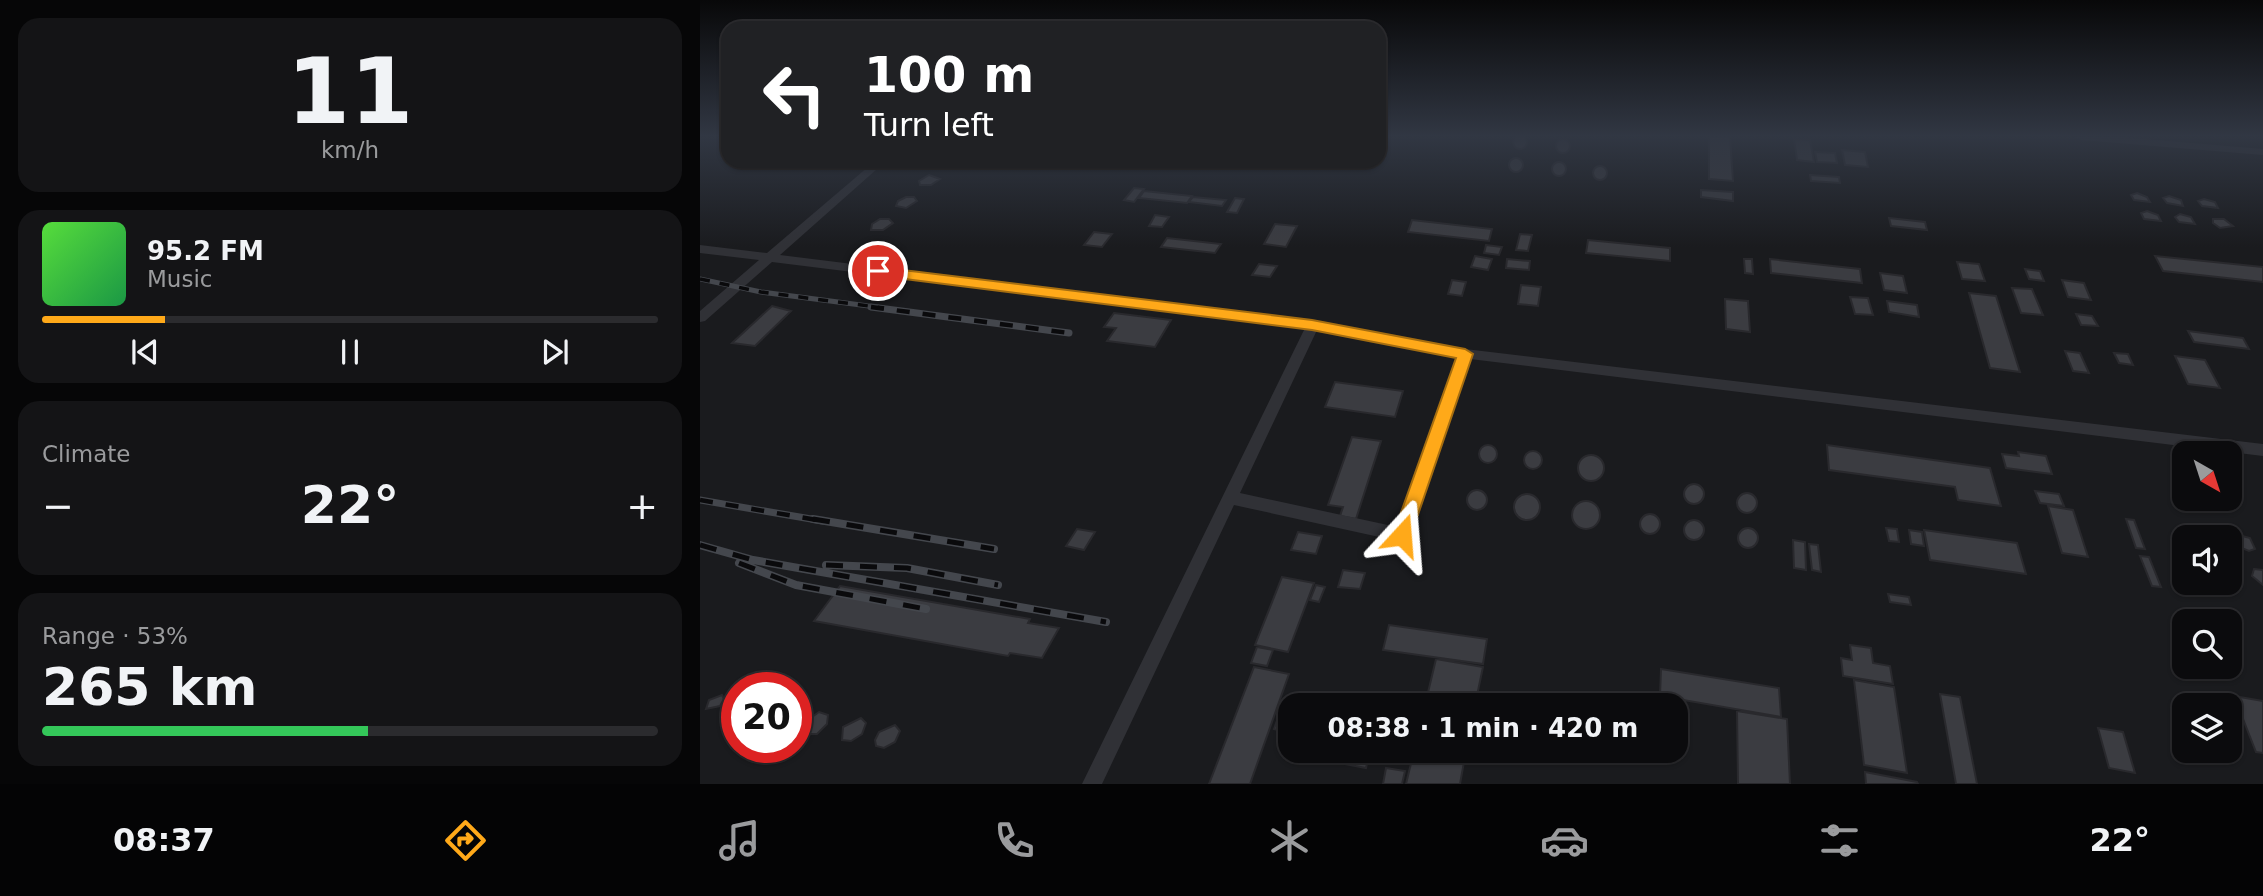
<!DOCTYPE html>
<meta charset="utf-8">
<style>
:root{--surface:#0b0b0d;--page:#141416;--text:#f1f3f6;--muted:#9a9b9d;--line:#2b2b2e;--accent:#ffa919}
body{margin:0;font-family:"DejaVu Sans",sans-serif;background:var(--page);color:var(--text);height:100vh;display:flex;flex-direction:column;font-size:26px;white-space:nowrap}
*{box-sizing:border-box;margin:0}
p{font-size:23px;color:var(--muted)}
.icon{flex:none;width:38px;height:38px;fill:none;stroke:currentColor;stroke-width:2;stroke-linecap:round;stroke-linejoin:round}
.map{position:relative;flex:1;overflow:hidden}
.sheet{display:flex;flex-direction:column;gap:18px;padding:18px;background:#060607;width:700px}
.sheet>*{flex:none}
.banner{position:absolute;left:21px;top:21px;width:665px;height:147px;border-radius:21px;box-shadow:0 2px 5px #0004,0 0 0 2px var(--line);background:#202124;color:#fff;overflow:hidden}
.needle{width:46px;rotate:141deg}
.buttons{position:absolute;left:1472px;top:441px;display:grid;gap:14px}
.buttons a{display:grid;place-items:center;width:70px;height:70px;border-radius:14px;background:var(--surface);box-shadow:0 2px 5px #0004,0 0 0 2px var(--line);font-size:35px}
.speed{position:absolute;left:21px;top:672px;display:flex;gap:14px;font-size:35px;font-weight:700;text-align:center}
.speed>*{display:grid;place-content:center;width:91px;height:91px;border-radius:50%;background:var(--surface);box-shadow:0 2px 5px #0004,0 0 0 2px var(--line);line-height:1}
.speed .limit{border:10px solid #d22;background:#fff;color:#111}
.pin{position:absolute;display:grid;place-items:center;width:60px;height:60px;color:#fff;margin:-30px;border:4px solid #fff;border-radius:50%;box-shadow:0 2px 7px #0007}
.me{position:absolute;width:77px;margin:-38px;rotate:19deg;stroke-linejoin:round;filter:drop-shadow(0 0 5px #0008)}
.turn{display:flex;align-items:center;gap:24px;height:147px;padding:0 28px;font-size:32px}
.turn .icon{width:91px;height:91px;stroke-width:2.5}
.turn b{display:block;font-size:49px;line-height:60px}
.big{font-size:52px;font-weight:600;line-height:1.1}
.sheet .card{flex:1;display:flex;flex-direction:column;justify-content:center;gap:10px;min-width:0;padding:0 24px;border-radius:21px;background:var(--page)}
.sheet .dial{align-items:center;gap:0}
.dial b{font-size:91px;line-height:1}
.song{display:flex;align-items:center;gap:21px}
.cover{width:84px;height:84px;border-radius:10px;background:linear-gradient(135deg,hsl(110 70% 55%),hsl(140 70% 35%))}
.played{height:7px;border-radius:4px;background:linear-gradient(90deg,var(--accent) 20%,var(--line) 20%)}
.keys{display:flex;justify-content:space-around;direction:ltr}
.heat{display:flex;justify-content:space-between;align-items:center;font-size:38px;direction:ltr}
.charge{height:10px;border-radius:5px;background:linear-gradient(90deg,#34c759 53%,var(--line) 0)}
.trip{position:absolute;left:578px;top:693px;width:410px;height:70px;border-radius:21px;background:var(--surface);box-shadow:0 2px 5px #0004,0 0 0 2px var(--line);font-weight:600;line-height:70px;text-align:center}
.tab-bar{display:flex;height:112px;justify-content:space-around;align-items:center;background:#040405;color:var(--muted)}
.tab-bar .icon{width:49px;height:49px}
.tab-bar .selected{color:var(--accent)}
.tab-bar b{font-size:32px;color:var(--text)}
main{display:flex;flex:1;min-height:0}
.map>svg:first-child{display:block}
</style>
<main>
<section class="sheet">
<div class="card dial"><b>11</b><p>km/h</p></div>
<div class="card">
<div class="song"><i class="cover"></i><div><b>95.2 FM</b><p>Music</p></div></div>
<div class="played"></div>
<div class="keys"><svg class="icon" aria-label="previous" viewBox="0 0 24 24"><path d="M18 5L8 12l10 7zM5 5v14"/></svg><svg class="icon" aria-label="pause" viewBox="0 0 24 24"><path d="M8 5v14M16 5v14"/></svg><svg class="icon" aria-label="next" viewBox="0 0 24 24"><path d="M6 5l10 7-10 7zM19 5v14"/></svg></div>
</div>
<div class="card"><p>Climate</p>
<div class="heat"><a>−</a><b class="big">22°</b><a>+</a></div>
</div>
<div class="card"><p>Range · 53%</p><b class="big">265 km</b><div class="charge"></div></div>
</section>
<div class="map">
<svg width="1563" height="784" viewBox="0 0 1563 784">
<rect width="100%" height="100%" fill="#0f0f11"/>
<path fill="#1a1b1e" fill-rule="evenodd" d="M0,137H28V161H679V137H1563V784H0ZM1484,453H1530V499H1484ZM1484,537H1530V583H1484ZM1484,621H1530V667H1484ZM37,688H96V747H37ZM590,705H975V751H590ZM1484,705H1530V751H1484Z"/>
<path fill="#3b3c41" stroke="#29292d" stroke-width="2" d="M813 142a7 7 0 1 1 14 0a7 7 0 1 1-14 0Z
M1009,137H1030L1033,181L1009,179Z
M1094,139L1110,140L1114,162L1097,160Z
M856 146a7 7 0 1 1 14 0a7 7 0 1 1-14 0Z
M1142,150L1165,152L1168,167L1145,165Z
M1115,152L1135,153L1137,163L1117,162Z
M809 165a7 7 0 1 1 14 0a7 7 0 1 1-14 0Z
M852 169a7 7 0 1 1 14 0a7 7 0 1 1-14 0Z
M893 173a7 7 0 1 1 14 0a7 7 0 1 1-14 0Z
M229,175L240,179L231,185H220L219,181Z
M1110,175L1139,177L1140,183L1111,181Z
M434,188L444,189L434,202L424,200Z
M1001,190L1033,192V201L1001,197Z
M444,191L492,196L487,203L439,198Z
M1437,193L1447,197L1450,202L1434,200L1431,195Z
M1469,196L1481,200L1483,206L1467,203L1463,198Z
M206,197H214L217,201L206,208L196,206L198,201Z
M493,197L526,200L522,206L489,202Z
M535,198L544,199L537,213L527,212Z
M1504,199L1515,202L1518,208L1502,206L1498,201Z
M1447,211L1458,215L1461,221L1444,219L1441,213Z
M1480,214L1491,217L1495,224L1479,222L1475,217Z
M455,215L469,217L462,227L449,226Z
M1189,218L1225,222L1227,230L1191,226Z
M180,219H189L193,223L183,230H171L172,224Z
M1513,219H1524L1533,226L1520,228L1513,223Z
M712,220L792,229L789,241L708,232Z
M575,224L597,226L586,247L564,244Z
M394,232L412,234L402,247L384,245Z
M820,234L832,235L828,251L816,250Z
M467,238L521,244L515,253L461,247Z
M888,240L970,248V261L886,253Z
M786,245L802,247L799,255L784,253Z
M775,256L792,259L788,270L771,267Z
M1455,256L1563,267V282L1463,271Z
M807,259L830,261L829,270L806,268Z
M1044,259H1052L1053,274L1045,273Z
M1070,259L1160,269L1162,283L1071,273Z
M1257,262L1279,264L1285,281L1262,279Z
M559,264L577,266L570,277L552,275Z
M1325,269L1340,271L1344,281L1329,279Z
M1180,273L1203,276L1207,293L1184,290Z
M752,280L766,282L762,296L748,294Z
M1362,280L1384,283L1391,300L1368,297Z
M821,285L841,287L838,306L818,304Z
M1312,288L1332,289L1343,315L1321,313Z
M1269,293L1296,296L1320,372L1290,368Z
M1150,297L1168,298L1173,315L1155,314Z
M1025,299L1048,301L1050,332L1026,329Z
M1187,301L1217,305L1219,317L1189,312Z
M72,306L91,311L55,346L32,343Z
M414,313L471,320L455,347L407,341L416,328L404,327Z
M1376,314L1392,316L1398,326L1381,325Z
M1488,331L1543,338L1549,349L1494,342Z
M1365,351L1380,353L1389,373L1373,371Z
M1414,353L1428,354L1433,365L1419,363Z
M1475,356L1505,360L1520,388L1488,384Z
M635,382L703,391L695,417L625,407Z
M652,437L681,441L656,519L640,516L643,507L628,505Z
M779 454a9 9 0 1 1 18 0a9 9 0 1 1-18 0Z
M1127,445L1290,468L1301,506L1258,500L1255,487L1129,470Z
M824 460a9 9 0 1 1 18 0a9 9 0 1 1-18 0Z
M1318,452L1346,456L1352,474L1306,468L1302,454L1319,456Z
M878 468a13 13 0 1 1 26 0a13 13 0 1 1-26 0Z
M984 494a10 10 0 1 1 20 0a10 10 0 1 1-20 0Z
M767 500a10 10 0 1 1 20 0a10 10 0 1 1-20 0Z
M1335,491L1359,494L1364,506L1340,503Z
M1037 503a10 10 0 1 1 20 0a10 10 0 1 1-20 0Z
M814 507a13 13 0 1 1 26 0a13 13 0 1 1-26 0Z
M872 515a14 14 0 1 1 28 0a14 14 0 1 1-28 0Z
M1348,506L1373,510L1388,557L1362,553Z
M940 524a10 10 0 1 1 20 0a10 10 0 1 1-20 0Z
M1426,519L1434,520L1445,549L1436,548Z
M984 530a10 10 0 1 1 20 0a10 10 0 1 1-20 0Z
M1038 538a10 10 0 1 1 20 0a10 10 0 1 1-20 0Z
M1186,528L1197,529L1199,542L1189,541Z
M377,529L395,532L384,550L366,546Z
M1492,529L1503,530L1511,537H1492Z
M1209,530L1222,532L1224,546L1211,544Z
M1224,530L1317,543L1326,574L1230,560Z
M598,532L622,536L616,554L591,550Z
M1535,534L1550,538L1555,549L1549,551L1539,547L1533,540Z
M1093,540L1105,542L1106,570L1094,568Z
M1109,544L1118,545L1121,572L1112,570Z
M1440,556L1449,557L1461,587L1452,586Z
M1554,569L1563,570V585L1552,576Z
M643,570L665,573L660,589L638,587Z
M582,577L614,583L588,652L555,645Z
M616,585L625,587L619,602L610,600Z
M140,586L330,619L328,623L359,628L342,658L310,653L308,656L114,621Z
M1188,594L1209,597L1211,605L1190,602Z
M689,625L787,639L783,664L683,650Z
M1150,645L1171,648L1173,663L1190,666L1193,684L1143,676L1141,658L1152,660Z
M557,647L573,650L567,666L551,663Z
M736,659L783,667L775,705H725Z
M554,667L589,674L550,784H509Z
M961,669L1079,688L1081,717L960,696Z
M1154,680L1194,687L1207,773L1164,765Z
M1240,694L1260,697L1277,784H1256Z
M22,695L24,699L20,706L6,709L9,700Z
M1534,696L1563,701V753L1556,752Z
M1037,711L1087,719L1090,784H1038Z
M119,712L128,715L127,724L117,734H105L102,729L105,722Z
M579,715L590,717V733L574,729Z
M161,718L166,723L162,734L151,741L142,740L143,727Z
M195,725L200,731L195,742L184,748L176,746L175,740L179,732Z
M1398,728L1423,732L1435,773L1409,768Z
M609,751H670L666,768L608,757Z
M714,751H766L760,784H706Z
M686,768L705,771L702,784H683Z
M1165,772L1217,782L1218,784H1166Z"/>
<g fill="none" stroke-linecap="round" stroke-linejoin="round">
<path fill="#303136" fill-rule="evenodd" d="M1376,137H1421L1563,149V155L1381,140Z
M175,161H186L80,255L613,321L765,349L1563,444V456L770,359L708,540L702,542L534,505L402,784H382L605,328L72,262L5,321L0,322V311L59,260L0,253V245L67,253ZM617,330L757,357L697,527L540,493Z"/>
<defs>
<path id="rail-far2" d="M0,279L61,292L184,308"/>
<path id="rail-far1" d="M171,307L369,333
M0,500L123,521"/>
<path id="rail" d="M113,519L294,549
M0,545L53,560L406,622
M39,563L96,585L226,609
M126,565L207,568L298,585"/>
</defs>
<use href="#rail-far2" stroke="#44474d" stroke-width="5"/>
<use href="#rail-far1" stroke="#44474d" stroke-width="7"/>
<use href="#rail" stroke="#44474d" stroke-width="8"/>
<use href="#rail-far2" stroke="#0a0a0c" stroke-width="3.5" stroke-dasharray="10" stroke-linecap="butt"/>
<use href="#rail-far1" stroke="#0a0a0c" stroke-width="4.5" stroke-dasharray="13" stroke-linecap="butt"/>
<use href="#rail" stroke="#0a0a0c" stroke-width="5" stroke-dasharray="17" stroke-linecap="butt"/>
</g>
<linearGradient id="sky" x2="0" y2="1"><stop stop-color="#080809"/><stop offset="0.55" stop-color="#313743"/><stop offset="1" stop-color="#313743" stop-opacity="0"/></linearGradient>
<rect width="1563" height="247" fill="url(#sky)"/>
<path fill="#ffa919" stroke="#a66e10" stroke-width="2" d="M178,267L612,320L765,349L773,354L711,535L708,540H695L693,535L756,358L612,330L173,275L171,271Z"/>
</svg>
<div class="buttons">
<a><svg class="needle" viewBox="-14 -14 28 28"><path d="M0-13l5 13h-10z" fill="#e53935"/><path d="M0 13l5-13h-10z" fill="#9a9b9d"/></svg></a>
<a><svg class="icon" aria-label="sound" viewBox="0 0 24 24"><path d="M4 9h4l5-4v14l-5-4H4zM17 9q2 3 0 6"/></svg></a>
<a><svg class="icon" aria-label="search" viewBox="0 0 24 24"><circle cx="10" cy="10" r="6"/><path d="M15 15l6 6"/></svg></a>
<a><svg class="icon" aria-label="layers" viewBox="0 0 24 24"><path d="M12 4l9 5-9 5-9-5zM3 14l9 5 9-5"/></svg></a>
</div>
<div class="speed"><div class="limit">20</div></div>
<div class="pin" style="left:178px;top:271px;background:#d93025"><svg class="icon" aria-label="arrive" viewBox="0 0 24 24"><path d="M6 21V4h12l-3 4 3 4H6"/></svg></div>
<svg class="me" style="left:702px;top:535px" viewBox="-20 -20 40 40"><path d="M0-17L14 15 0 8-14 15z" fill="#ffa919" stroke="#fff" stroke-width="4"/></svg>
<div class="trip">08:38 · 1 min · 420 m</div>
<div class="banner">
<div class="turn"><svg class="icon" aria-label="left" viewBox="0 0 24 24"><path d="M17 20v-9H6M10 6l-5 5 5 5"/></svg><div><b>100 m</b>Turn left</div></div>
</div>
</div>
</main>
<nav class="tab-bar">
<b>08:37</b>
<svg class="icon selected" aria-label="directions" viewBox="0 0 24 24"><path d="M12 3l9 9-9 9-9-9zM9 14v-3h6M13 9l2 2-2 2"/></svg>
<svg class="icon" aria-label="music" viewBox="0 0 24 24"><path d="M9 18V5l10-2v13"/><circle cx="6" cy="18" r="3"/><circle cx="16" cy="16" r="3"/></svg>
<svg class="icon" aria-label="phone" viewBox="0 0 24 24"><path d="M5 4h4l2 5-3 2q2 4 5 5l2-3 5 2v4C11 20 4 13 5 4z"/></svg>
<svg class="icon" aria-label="climate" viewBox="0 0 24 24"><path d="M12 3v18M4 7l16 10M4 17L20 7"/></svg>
<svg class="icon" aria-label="car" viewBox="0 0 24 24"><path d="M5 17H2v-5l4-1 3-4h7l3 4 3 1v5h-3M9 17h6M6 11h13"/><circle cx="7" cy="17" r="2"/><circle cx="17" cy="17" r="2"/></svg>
<svg class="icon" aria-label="filters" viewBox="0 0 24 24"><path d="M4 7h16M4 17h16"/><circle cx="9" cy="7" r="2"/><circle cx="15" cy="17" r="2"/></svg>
<b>22°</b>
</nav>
